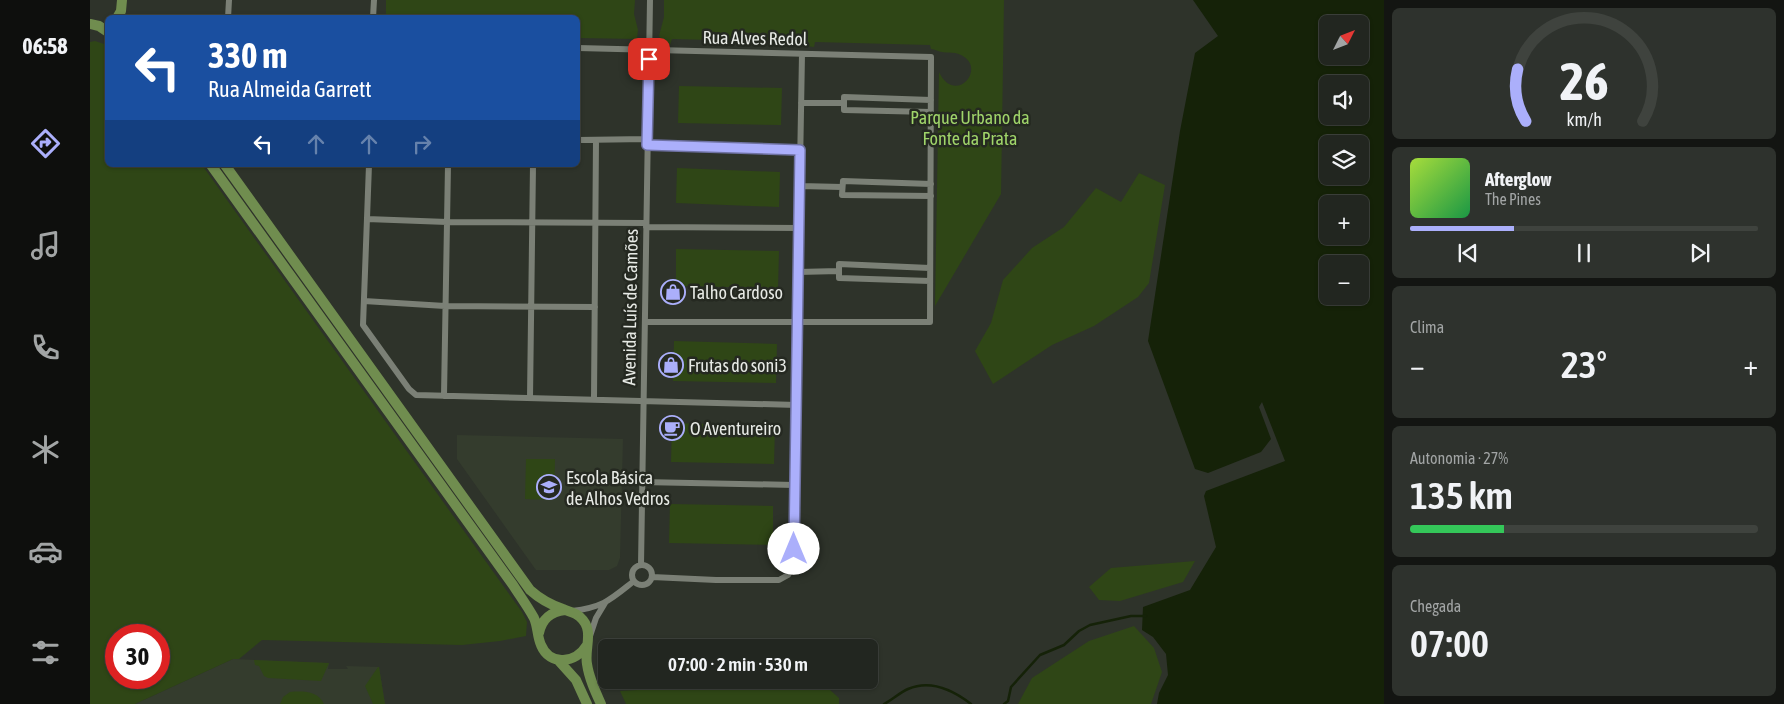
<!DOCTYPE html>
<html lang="pt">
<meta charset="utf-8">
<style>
:root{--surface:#222620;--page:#2e322d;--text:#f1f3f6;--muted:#a2a5a5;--line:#3f433e;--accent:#abaffb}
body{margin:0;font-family:"Asap Condensed",sans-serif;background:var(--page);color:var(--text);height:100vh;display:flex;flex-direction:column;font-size:19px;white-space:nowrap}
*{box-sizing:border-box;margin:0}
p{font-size:16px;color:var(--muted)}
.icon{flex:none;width:28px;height:28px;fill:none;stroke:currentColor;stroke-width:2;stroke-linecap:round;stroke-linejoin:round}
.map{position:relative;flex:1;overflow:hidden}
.drawer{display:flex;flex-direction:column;gap:8px;padding:8px;background:#131512;width:400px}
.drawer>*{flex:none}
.banner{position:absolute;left:15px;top:15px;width:475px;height:152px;border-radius:8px;box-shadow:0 1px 4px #0004,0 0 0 1px var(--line);background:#1a4fa0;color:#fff;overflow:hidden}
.needle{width:32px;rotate:48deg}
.fabs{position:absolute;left:1229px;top:15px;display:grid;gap:10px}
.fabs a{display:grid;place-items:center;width:50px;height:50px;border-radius:8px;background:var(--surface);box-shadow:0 1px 4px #0004,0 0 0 1px var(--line);font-size:25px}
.speed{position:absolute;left:15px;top:624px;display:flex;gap:10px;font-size:25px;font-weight:700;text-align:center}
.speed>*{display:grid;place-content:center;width:65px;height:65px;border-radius:50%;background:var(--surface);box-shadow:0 1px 4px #0004,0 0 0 1px var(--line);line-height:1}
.speed .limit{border:8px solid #d22;background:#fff;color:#111}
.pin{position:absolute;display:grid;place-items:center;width:42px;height:42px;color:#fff;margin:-21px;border-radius:10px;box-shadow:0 2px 8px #0006}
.me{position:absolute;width:55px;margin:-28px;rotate:0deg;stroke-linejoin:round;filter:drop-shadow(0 0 4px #0008)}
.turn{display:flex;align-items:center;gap:18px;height:105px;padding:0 20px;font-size:22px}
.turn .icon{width:65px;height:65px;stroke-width:2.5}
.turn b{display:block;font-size:35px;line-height:42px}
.lanes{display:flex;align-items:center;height:48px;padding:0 20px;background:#0003;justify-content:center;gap:25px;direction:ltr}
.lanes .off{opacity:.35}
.big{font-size:38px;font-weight:600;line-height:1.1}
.drawer .card{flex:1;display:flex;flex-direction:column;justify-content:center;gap:8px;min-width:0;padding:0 18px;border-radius:8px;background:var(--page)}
.drawer .dial{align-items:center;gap:0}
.dial svg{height:130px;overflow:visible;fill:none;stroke:var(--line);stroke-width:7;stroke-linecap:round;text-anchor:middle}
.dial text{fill:var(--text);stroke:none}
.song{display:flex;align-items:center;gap:15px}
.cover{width:60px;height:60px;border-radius:8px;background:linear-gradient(135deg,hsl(80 70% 55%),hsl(140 70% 35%))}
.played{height:5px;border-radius:2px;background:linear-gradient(90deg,var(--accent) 30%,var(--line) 30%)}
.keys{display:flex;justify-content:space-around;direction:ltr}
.heat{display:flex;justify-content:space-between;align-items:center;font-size:28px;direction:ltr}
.charge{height:8px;border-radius:4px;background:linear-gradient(90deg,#34c759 27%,var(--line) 0)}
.trip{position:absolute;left:508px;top:639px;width:280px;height:50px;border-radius:8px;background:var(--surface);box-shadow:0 1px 4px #0004,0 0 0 1px var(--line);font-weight:600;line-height:50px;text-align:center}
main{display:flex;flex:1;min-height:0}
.tabs{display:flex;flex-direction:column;width:90px;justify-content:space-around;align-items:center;background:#0e0f0d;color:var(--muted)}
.tabs .icon{width:35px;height:35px}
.tabs .current{color:var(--accent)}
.tabs b{font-size:22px;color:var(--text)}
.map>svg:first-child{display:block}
</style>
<main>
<nav class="tabs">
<b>06:58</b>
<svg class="icon current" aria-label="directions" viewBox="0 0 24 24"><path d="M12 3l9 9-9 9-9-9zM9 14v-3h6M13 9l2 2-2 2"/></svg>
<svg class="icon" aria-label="music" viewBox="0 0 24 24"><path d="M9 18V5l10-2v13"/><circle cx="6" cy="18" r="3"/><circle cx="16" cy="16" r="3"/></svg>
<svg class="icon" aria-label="phone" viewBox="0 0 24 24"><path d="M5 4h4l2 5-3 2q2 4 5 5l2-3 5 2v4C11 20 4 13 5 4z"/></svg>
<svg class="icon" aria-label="climate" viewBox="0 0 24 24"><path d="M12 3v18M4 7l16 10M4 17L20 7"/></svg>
<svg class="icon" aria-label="car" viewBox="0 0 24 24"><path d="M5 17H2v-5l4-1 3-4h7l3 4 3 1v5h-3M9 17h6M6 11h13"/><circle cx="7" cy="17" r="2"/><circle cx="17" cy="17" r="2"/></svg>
<svg class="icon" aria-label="filters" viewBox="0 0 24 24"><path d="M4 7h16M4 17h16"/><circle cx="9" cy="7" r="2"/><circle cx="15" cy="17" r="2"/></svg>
</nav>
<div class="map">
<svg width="1294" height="704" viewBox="0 0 1294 704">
<rect width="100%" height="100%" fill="#2e332a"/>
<path fill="#343c2d" d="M367,435L533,439L530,558L527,566L519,570H446L367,459Z
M143,659L239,663L238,669H258L256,666L289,667L295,704H45Z"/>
<path fill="#2f4616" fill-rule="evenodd" d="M296,0H545L544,14L548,30L547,39L488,38V18H296Z
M574,0H914L911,194L845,306L849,72C865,106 898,68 871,55C863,51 855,54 848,51C845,50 844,49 841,49L840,45L725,42L724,47L706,45L705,42L582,39L580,45L575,44L569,36L574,17Z
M5,41L17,45L18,165H112L432,612L437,622L436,636L410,641L372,645L172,640L149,659H143L45,704H0V42ZM26,635H69V678H26Z
M589,86L692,88L691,125L588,123Z
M587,168L690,172L689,207L586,203Z
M1049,173L1075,185L1059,283L1048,297L1004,326L962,345L903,384L885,351L901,323L913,280L942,248L974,227L1006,188L1031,202Z
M586,249L689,251L688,288L586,286Z
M584,341L687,344L686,383L583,381Z
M582,423L685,426L684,464L581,462Z
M436,459H465L464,500L435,499Z
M580,504L683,506V545L579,543Z
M1105,561L1093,582L1030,601L1009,600L999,587L1021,568Z
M1044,626L1064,648L1072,672L1061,704H928L942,678L999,641Z
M164,660L239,663L231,681L178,678L174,676L169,666L165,665Z
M288,667H289L295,704H283L275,686Z
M696,681L740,690L749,698V704H536L530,691Z
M200,692C214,691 228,691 234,704H190L193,697Z"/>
<path fill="#152208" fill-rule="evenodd" d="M1103,0H1294V704H1067L1069,693L1078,675L1076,654L1063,637L1052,630L1053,607L1100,590L1126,547L1114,496L1116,491L1195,461L1172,402L1169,407L1181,439L1171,452L1118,473L1105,469L1058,341L1090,131L1105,53L1128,36ZM1238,24H1270V56H1238ZM1238,84H1270V116H1238ZM1238,144H1270V176H1238ZM1238,204H1270V236H1238ZM1238,264H1270V296H1238Z"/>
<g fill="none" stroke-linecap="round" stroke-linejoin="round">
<path stroke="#152208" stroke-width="2.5" d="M794,704C802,700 809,693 818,689C841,679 863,690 881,704
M914,704L918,701L921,687L950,655L974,645L989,631L1000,625L1041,616H1056"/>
<path stroke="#7b8076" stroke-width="6" d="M138,18L139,0
M283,18L284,0
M488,48L841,57L840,322H555
M711,103H754
M841,112L754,110V97L841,100
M488,140L557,139
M557,145L710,150
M279,165L273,325L319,389L326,395L707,405
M710,186L752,187
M841,196L752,195L753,181L841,184
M277,219L357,222L556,223
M556,227L709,228
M708,272L749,271
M840,281L749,278V264L840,268
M274,301L355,306L505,307
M354,396L358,165
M440,398L443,165
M504,399L506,140
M552,482L704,485
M551,565L560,0
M542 575a10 10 0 1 1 20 0a10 10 0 1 1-20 0Z
M562,577L626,580H689L698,575L703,566L712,54
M482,611C514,607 520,600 544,581
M500,636L506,618L515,603"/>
<path stroke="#708d4f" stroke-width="10" d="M27,18L31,11L32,0
M0,24L9,26L18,32
M121,165L423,585C430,596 438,607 444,618C448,627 447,636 451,645C460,667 486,663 497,645
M135,165L440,590C450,599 461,605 473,609C479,612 485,612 490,617C505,630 494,648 497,664C499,678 505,691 511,704
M449,633C452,619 460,612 475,610
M468,660L486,680L497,704"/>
</g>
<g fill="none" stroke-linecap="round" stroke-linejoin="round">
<defs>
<path id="route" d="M559,59L557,145L710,150L704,549"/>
</defs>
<use href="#route" stroke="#6f72a3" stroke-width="12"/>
<use href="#route" stroke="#abaffb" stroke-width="9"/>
</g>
<defs>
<symbol id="shop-ring" viewBox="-11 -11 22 22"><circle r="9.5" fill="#252921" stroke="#abaffb" stroke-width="1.5"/><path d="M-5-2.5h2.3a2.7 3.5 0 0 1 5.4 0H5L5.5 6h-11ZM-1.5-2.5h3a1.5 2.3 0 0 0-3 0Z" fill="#abaffb"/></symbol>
<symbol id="cafe-ring" viewBox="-11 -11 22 22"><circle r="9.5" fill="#252921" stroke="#abaffb" stroke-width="1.5"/><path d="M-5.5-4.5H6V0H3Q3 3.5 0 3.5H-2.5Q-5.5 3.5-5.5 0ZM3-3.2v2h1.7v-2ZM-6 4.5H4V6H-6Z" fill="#abaffb"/></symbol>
<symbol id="school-ring" viewBox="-11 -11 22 22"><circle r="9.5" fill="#252921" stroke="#abaffb" stroke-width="1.5"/><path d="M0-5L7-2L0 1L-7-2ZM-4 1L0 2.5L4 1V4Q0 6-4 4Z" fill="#abaffb"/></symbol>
</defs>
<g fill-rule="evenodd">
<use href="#shop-ring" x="569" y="278" width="28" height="28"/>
<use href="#shop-ring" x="567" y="351" width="28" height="28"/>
<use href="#cafe-ring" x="568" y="414" width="28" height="28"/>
<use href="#school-ring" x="445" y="473" width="28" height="28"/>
</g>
<g text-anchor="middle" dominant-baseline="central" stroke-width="5" stroke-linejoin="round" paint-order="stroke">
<g font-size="18" fill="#e7eae5" stroke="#252921">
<text transform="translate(665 38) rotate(1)">Rua Alves Redol</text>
<text transform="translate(540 307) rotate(-89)">Avenida Luís de Camões</text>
</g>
<g font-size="18" fill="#a0d56a" stroke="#252921">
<text x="880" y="117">Parque Urbano da<tspan x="880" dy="21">Fonte da Prata</tspan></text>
</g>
<g font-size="18" fill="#e7eae5" stroke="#252921" text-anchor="start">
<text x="600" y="292">Talho Cardoso</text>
<text x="598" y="365">Frutas do soni3</text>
<text x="600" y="428">O Aventureiro</text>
<text x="476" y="477">Escola Básica<tspan x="476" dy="21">de Alhos Vedros</tspan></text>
</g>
</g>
</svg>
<div class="fabs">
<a><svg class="needle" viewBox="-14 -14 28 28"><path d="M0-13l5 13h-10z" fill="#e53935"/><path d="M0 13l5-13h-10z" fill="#a2a5a5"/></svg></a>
<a><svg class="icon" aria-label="sound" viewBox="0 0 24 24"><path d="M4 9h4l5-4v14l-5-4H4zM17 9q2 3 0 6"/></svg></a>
<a><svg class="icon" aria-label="layers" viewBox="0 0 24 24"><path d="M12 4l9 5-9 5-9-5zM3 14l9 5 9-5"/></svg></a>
<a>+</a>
<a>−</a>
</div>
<div class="speed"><div class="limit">30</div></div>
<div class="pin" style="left:559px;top:59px;background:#d93025"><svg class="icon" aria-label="arrive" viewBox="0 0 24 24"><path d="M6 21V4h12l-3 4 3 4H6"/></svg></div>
<svg class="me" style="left:704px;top:549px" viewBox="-20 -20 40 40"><circle r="19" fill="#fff"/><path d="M0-13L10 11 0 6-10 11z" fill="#abaffb"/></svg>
<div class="trip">07:00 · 2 min · 530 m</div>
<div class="banner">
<div class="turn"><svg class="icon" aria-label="left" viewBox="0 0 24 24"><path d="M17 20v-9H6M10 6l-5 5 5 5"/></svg><div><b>330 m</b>Rua Almeida Garrett</div></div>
<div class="lanes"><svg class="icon" aria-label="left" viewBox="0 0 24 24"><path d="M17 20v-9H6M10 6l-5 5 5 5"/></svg><svg class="icon off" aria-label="ahead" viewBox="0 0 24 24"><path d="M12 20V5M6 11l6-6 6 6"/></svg><svg class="icon off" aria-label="ahead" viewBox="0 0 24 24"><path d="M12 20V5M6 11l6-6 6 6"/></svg><svg class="icon off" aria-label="right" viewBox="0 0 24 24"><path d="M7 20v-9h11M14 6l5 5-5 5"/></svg></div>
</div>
</div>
<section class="drawer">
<div class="card dial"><svg viewBox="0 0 100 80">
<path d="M14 69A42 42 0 1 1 86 69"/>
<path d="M14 69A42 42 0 0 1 9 37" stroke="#abaffb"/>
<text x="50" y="56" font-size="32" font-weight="700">26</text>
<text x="50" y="72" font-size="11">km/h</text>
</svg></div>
<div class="card">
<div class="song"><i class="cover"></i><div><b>Afterglow</b><p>The Pines</p></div></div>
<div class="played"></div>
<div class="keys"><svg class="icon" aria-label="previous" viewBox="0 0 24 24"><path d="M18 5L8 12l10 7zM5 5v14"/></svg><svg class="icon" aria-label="pause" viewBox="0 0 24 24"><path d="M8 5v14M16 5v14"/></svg><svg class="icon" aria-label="next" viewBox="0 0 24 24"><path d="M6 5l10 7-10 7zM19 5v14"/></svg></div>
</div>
<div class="card"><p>Clima</p>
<div class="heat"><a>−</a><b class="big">23°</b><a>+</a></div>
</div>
<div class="card"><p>Autonomia · 27%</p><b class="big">135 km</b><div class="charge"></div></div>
<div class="card"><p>Chegada</p><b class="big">07:00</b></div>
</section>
</main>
